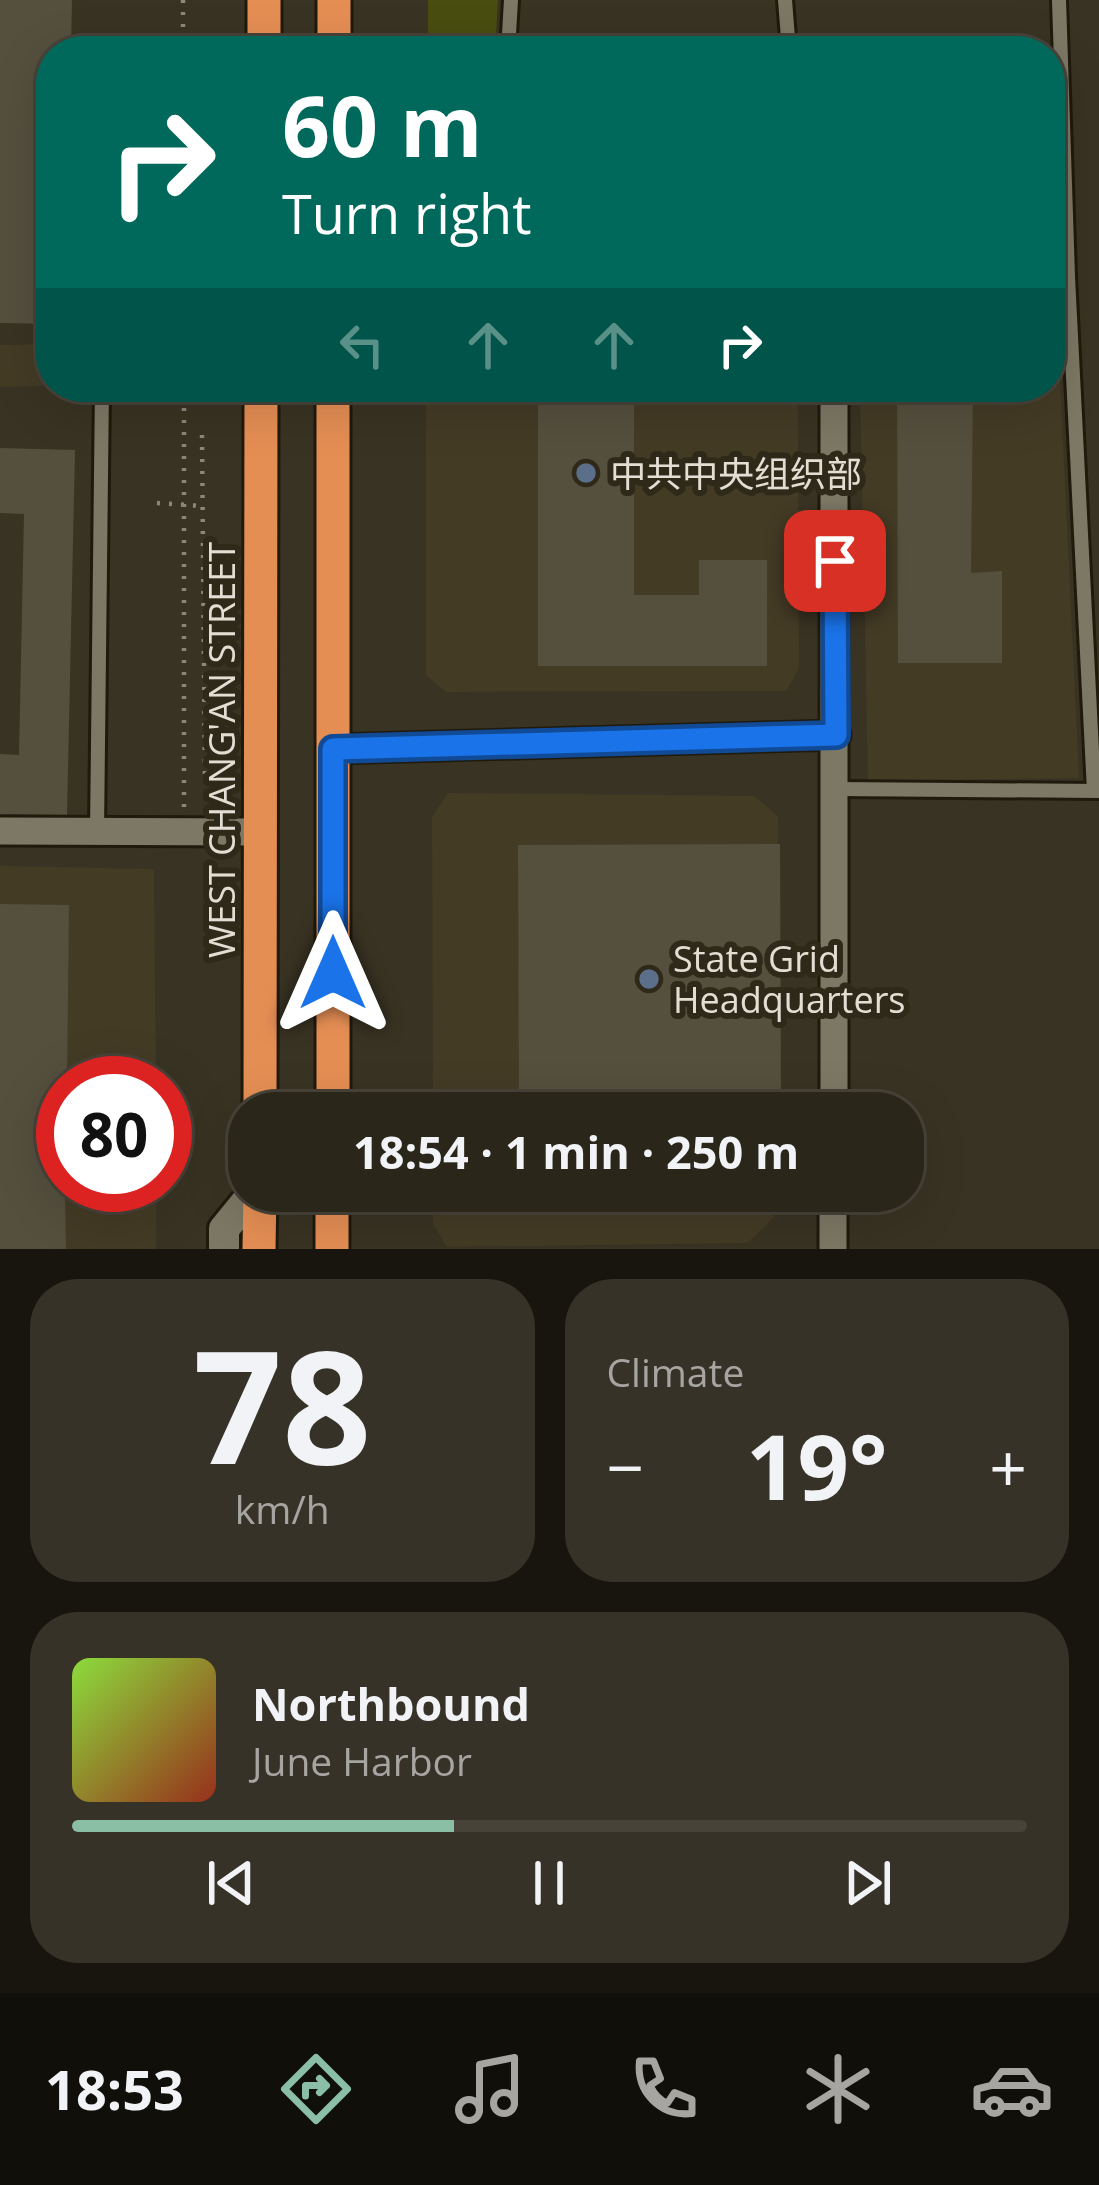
<!DOCTYPE html>
<meta charset="utf-8">
<style>
:root{--surface:#2b261a;--page:#373227;--text:#f1f3f6;--muted:#a6a5a2;--line:#474339;--accent:#8abfa5}
body{margin:0;font-family:"Open Sans","Noto Sans SC",sans-serif;background:var(--page);color:var(--text);height:100vh;display:flex;flex-direction:column;font-size:45px;white-space:nowrap}
*{box-sizing:border-box;margin:0}
p{font-size:39px;color:var(--muted)}
.icon{flex:none;width:66px;height:66px;fill:none;stroke:currentColor;stroke-width:2;stroke-linecap:round;stroke-linejoin:round}
.map{position:relative;height:1249px;overflow:hidden}
.sheet{display:flex;flex-direction:column;gap:30px;padding:30px;background:#18150e;flex:1}
.sheet>*{flex:none}
.banner{position:absolute;left:36px;top:36px;width:1029px;height:366px;border-radius:48px;box-shadow:0 12px 48px #0002,0 0 0 3px var(--line);background:#00695c;color:#fff;overflow:hidden}
.speed{position:absolute;left:36px;top:1056px;display:flex;gap:24px;font-size:60px;font-weight:700;text-align:center}
.speed>*{display:grid;place-content:center;width:156px;height:156px;border-radius:50%;background:var(--surface);box-shadow:0 12px 48px #0002,0 0 0 3px var(--line);line-height:1}
.speed .limit{border:18px solid #d22;background:#fff;color:#111}
.pin{position:absolute;display:grid;place-items:center;width:102px;height:102px;color:#fff;margin:-51px;border-radius:24px;box-shadow:0 6px 18px #0006}
.me{position:absolute;width:132px;margin:-66px;rotate:0deg;stroke-linejoin:round;filter:drop-shadow(0 0 9px #0008)}
.turn{display:flex;align-items:center;gap:42px;height:252px;padding:0 48px;font-size:54px}
.turn .icon{width:156px;height:156px;stroke-width:2.5}
.turn b{display:block;font-size:84px;line-height:102px}
.lanes{display:flex;align-items:center;height:114px;padding:0 48px;background:#0003;justify-content:center;gap:60px;direction:ltr}
.lanes .off{opacity:.35}
.big{font-size:90px;font-weight:700;line-height:1.1}
.sheet .widget{flex:1;display:flex;flex-direction:column;justify-content:center;gap:18px;min-width:0;padding:0 42px;border-radius:48px;background:var(--page)}
.sheet .dial{align-items:center;gap:0}
.dial b{font-size:156px;line-height:1}
.song{display:flex;align-items:center;gap:36px}
.cover{width:144px;height:144px;border-radius:18px;background:linear-gradient(135deg,hsl(90 70% 55%),hsl(10 70% 35%))}
.played{height:12px;border-radius:6px;background:linear-gradient(90deg,var(--accent) 40%,var(--line) 40%)}
.keys{display:flex;justify-content:space-around;direction:ltr}
.heat{display:flex;justify-content:space-between;align-items:center;font-size:66px;direction:ltr}
.sheet .tiles{flex:1;display:grid;gap:30px;grid-template-columns:1fr 1fr}
.widget:last-child{grid-column:span 2}
.trip{position:absolute;left:228px;top:1092px;width:696px;height:120px;border-radius:48px;background:var(--surface);box-shadow:0 12px 48px #0002,0 0 0 3px var(--line);font-weight:700;line-height:120px;text-align:center}
.tab-bar{display:flex;height:192px;justify-content:space-around;align-items:center;background:#110f0a;color:var(--muted)}
.tab-bar .icon{width:84px;height:84px}
.tab-bar .current{color:var(--accent)}
.tab-bar b{font-size:54px;color:var(--text)}
.map>svg:first-child{display:block}
</style>
<div class="map">
<svg width="1099" height="1249" viewBox="0 0 1099 1249">
<rect width="100%" height="100%" fill="#393323"/>
<path fill="#443b25" d="M1051,191L1079,778L868,781L860,387H1050Z
M51,344V386L0,387V345Z
M426,387H798L799,669L786,691L446,692L426,675Z
M448,793L754,796L778,816L775,1113H433L432,817Z
M0,866L154,869L156,1083H63V1185H156V1249H0Z
M433,1191H775L774,1218L747,1243L447,1247L433,1224Z"/>
<path fill="#494d10" d="M428,0H498L495,51H428Z"/>
<path fill="#554f3e" d="M0,0H72L71,51H51V324L0,323Z
M538,387H634V595H699V560H767V666H538Z
M897,387H973L971,573L1002,571V663H898Z
M0,448L75,450L67,815L0,814V754L19,755L24,514L0,513Z
M780,844L781,1113H519L518,845Z
M0,904L69,905L67,1083H63L66,1249H0Z"/>
<g fill="none" stroke-linecap="round" stroke-linejoin="round">
<defs>
<path id="service" d="M785,0L789,51
M1059,0L1068,277L1094,791
M508,51L511,0
M836,789L1099,791
M97,832L102,387"/>
<path id="minor" d="M333,749L836,735
M0,831L259,832
M834,1113V387
M833,1249V1191"/>
<path id="tertiary" d="M224,1249V1229L255,1191"/>
<path id="trunk" d="M264,51V0
M334,51V0
M260,1113L261,387
M333,1113V387
M259,1249L260,1191
M332,1249V1191"/>
</defs>
<use href="#service" stroke="#201a0c" stroke-width="20"/>
<use href="#minor" stroke="#201a0c" stroke-width="33"/>
<use href="#tertiary" stroke="#201a0c" stroke-width="36"/>
<use href="#trunk" stroke="#201a0c" stroke-width="39"/>
<path stroke="#8c877a" stroke-width="4.5" stroke-dasharray="3 9" stroke-linecap="butt" d="M183,0V51
M204,51L205,35
M202,435L205,782
M157,503L202,506
M184,807V387"/>
<use href="#service" stroke="#7d7765" stroke-width="14"/>
<use href="#minor" stroke="#7d7765" stroke-width="27"/>
<use href="#tertiary" stroke="#7d7765" stroke-width="30"/>
<use href="#trunk" stroke="#e58e54" stroke-width="33"/>
</g>
<g fill="none" stroke-linecap="round" stroke-linejoin="round">
<defs>
<path id="route" d="M333,973V749L836,735L835,561"/>
</defs>
<use href="#route" stroke="#114b97" stroke-width="30"/>
<use href="#route" stroke="#1a73e8" stroke-width="21"/>
</g>
<g fill="#5c6f8a" stroke="#2f291a" stroke-width="4.5">
<circle cx="586" cy="473" r="12"/>
<circle cx="649" cy="979" r="12"/>
</g>
<g text-anchor="middle" dominant-baseline="central" stroke-width="12" stroke-linejoin="round" paint-order="stroke">
<g font-size="36" fill="#e2ded4" stroke="#2f291a" text-anchor="start">
<text x="610" y="473">中共中央组织部</text>
<text x="673" y="958">State Grid<tspan x="673" dy="41">Headquarters</tspan></text>
</g>
<g font-size="36" fill="#e2ded4" stroke="#2f291a">
<text transform="translate(221 750) rotate(-90)">WEST CHANG'AN STREET</text>
</g>
</g>
</svg>
<div class="speed"><div class="limit">80</div></div>
<div class="pin" style="left:835px;top:561px;background:#d93025"><svg class="icon" aria-label="arrive" viewBox="0 0 24 24"><path d="M6 21V4h12l-3 4 3 4H6"/></svg></div>
<svg class="me" style="left:333px;top:973px" viewBox="-20 -20 40 40"><path d="M0-17L14 15 0 8-14 15z" fill="#1a73e8" stroke="#fff" stroke-width="4"/></svg>
<div class="trip">18:54 · 1 min · 250 m</div>
<div class="banner">
<div class="turn"><svg class="icon" aria-label="right" viewBox="0 0 24 24"><path d="M7 20v-9h11M14 6l5 5-5 5"/></svg><div><b>60 m</b>Turn right</div></div>
<div class="lanes"><svg class="icon off" aria-label="left" viewBox="0 0 24 24"><path d="M17 20v-9H6M10 6l-5 5 5 5"/></svg><svg class="icon off" aria-label="ahead" viewBox="0 0 24 24"><path d="M12 20V5M6 11l6-6 6 6"/></svg><svg class="icon off" aria-label="ahead" viewBox="0 0 24 24"><path d="M12 20V5M6 11l6-6 6 6"/></svg><svg class="icon" aria-label="right" viewBox="0 0 24 24"><path d="M7 20v-9h11M14 6l5 5-5 5"/></svg></div>
</div>
</div>
<section class="sheet">
<div class="tiles">
<div class="widget dial"><b>78</b><p>km/h</p></div>
<div class="widget"><p>Climate</p>
<div class="heat"><a>−</a><b class="big">19°</b><a>+</a></div>
</div>
<div class="widget">
<div class="song"><i class="cover"></i><div><b>Northbound</b><p>June Harbor</p></div></div>
<div class="played"></div>
<div class="keys"><svg class="icon" aria-label="previous" viewBox="0 0 24 24"><path d="M18 5L8 12l10 7zM5 5v14"/></svg><svg class="icon" aria-label="pause" viewBox="0 0 24 24"><path d="M8 5v14M16 5v14"/></svg><svg class="icon" aria-label="next" viewBox="0 0 24 24"><path d="M6 5l10 7-10 7zM19 5v14"/></svg></div>
</div>
</div>
</section>
<nav class="tab-bar">
<b>18:53</b>
<svg class="icon current" aria-label="directions" viewBox="0 0 24 24"><path d="M12 3l9 9-9 9-9-9zM9 14v-3h6M13 9l2 2-2 2"/></svg>
<svg class="icon" aria-label="music" viewBox="0 0 24 24"><path d="M9 18V5l10-2v13"/><circle cx="6" cy="18" r="3"/><circle cx="16" cy="16" r="3"/></svg>
<svg class="icon" aria-label="phone" viewBox="0 0 24 24"><path d="M5 4h4l2 5-3 2q2 4 5 5l2-3 5 2v4C11 20 4 13 5 4z"/></svg>
<svg class="icon" aria-label="climate" viewBox="0 0 24 24"><path d="M12 3v18M4 7l16 10M4 17L20 7"/></svg>
<svg class="icon" aria-label="car" viewBox="0 0 24 24"><path d="M5 17H2v-5l4-1 3-4h7l3 4 3 1v5h-3M9 17h6M6 11h13"/><circle cx="7" cy="17" r="2"/><circle cx="17" cy="17" r="2"/></svg>
</nav>
